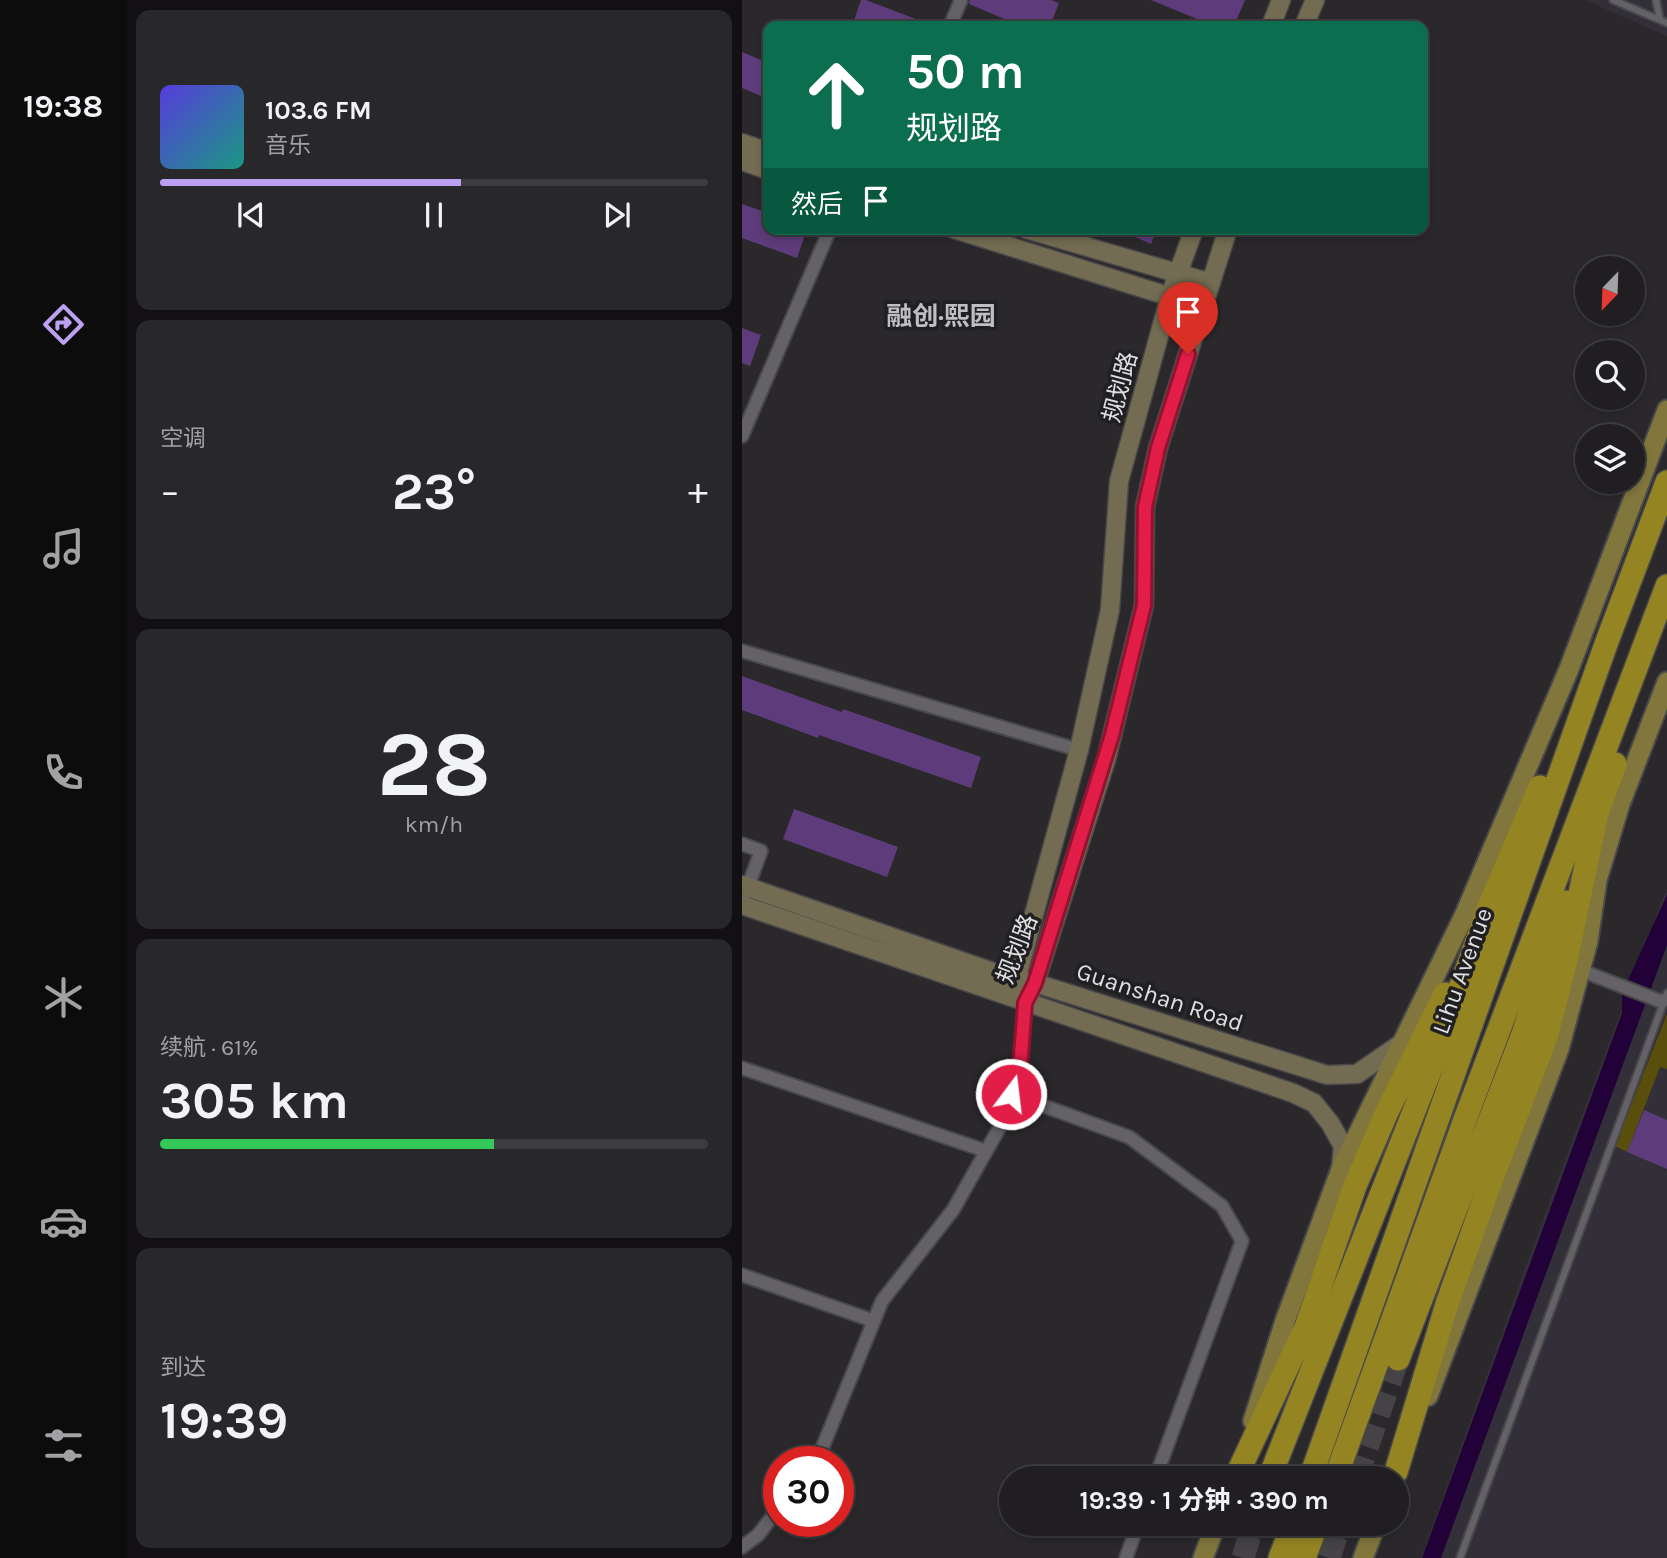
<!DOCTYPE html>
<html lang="zh">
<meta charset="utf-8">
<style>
:root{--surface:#201e20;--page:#282729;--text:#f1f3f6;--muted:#a2a2a5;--line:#3d3c3e;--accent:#bca0f2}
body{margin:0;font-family:Karla,"Noto Sans SC",sans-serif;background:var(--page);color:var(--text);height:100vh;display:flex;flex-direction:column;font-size:26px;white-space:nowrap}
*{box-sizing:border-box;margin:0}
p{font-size:23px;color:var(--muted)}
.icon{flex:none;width:38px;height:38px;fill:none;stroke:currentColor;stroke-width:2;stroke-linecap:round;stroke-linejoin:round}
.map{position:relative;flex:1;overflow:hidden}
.panel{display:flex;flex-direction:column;gap:10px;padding:10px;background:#121012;width:616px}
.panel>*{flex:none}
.hud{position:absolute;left:21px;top:21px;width:665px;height:214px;border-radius:14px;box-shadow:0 4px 10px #0003,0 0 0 2px var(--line);background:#0b6e4f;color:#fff;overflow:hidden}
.needle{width:46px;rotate:203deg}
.tools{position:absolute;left:833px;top:256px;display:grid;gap:14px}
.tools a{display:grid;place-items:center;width:70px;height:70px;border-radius:50%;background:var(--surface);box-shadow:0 4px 10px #0003,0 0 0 2px var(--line);font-size:35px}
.speed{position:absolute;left:21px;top:1446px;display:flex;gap:14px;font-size:35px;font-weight:700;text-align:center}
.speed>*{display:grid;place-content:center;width:91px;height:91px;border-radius:50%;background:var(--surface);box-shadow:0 4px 10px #0003,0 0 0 2px var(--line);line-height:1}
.speed .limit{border:10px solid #d22;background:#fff;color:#111}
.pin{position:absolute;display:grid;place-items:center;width:60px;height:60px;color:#fff;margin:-72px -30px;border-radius:50% 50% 50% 0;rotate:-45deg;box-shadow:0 0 7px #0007}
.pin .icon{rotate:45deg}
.me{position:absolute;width:77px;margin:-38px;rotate:15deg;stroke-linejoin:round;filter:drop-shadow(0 0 5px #0008)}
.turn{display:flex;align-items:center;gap:24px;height:147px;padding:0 28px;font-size:32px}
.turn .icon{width:91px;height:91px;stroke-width:2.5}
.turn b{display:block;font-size:49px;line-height:60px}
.then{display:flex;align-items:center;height:66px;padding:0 28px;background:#0003;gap:14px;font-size:26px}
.big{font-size:52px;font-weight:700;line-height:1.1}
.panel .tile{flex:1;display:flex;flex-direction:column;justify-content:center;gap:10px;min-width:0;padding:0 24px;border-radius:14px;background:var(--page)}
.panel .dial{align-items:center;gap:0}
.dial b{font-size:91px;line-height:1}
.song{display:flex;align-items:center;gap:21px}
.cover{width:84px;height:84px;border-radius:10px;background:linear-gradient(135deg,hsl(250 70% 55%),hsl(170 70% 35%))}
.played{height:7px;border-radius:4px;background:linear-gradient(90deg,var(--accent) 55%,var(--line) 55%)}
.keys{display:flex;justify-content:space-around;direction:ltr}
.heat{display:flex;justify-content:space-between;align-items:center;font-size:38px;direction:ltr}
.charge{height:10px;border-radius:5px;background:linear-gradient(90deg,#34c759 61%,var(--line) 0)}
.trip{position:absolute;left:257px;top:1466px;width:410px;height:70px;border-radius:35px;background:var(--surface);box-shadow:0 4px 10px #0003,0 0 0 2px var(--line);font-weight:700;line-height:70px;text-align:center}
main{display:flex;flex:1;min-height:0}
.menu{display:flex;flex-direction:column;width:126px;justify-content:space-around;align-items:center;background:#0d0c0d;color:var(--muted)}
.menu .icon{width:49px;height:49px}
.menu .current{color:var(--accent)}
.menu b{font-size:32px;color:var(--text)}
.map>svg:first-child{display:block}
</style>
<main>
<nav class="menu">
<b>19:38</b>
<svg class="icon current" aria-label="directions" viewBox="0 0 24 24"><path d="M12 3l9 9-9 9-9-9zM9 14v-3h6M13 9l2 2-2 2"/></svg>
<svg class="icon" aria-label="music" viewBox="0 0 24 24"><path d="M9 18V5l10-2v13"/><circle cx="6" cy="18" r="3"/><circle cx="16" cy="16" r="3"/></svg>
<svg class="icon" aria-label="phone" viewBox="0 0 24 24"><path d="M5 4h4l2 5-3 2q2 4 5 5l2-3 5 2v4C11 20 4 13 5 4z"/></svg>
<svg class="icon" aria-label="climate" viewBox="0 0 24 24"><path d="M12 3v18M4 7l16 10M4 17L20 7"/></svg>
<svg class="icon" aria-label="car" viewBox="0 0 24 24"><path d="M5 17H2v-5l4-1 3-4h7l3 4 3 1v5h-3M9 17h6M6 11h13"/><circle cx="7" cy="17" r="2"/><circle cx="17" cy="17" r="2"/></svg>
<svg class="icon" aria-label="filters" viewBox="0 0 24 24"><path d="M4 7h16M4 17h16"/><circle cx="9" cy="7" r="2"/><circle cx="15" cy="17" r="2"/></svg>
</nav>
<section class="panel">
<div class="tile">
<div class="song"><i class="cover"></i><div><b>103.6 FM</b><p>音乐</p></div></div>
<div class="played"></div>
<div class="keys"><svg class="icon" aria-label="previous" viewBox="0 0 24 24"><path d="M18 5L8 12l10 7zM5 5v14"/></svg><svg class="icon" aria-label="pause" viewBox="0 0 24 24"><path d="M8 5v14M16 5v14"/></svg><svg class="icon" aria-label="next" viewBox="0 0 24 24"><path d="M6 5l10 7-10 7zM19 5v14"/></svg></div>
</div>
<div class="tile"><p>空调</p>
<div class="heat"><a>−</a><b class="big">23°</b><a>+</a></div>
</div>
<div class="tile dial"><b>28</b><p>km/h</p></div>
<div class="tile"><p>续航 · 61%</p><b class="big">305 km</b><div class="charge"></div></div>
<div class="tile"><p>到达</p><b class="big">19:39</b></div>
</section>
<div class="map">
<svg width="925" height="1558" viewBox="0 0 925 1558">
<rect width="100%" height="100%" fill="#2a282b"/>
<path fill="#332f38" d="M843,0H925V36Z
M925,888V1558H679L802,1216Z"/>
<path fill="#594e0c" d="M925,1014V1069L918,1067L885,1152L873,1146Z"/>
<path fill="#220038" d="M925,895V945L699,1558H680L880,1013V993Z"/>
<path fill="#5e3c7b" d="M119,0H124L192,26H110Z
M228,0H309L317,3L308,26H279L227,4Z
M409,0H503L492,26H472Z
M0,52L26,63V99L0,88Z
M0,204L26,213V229H65L55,258L0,238Z
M375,229H415L409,244Z
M0,328L19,335L8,366L0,363Z
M0,676L100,712L101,709L239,757L229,788L77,735L76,738L0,710Z
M52,809L156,847L145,877L41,839Z
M902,1110L925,1120V1169L885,1152Z"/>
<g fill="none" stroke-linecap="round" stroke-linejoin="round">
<path stroke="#454346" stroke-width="23" stroke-dasharray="23 11" stroke-linecap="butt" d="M614,1479L656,1359
M501,1558L511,1524
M587,1558L598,1524"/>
<defs>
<path id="lane" d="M871,0L918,20
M914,0L918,20L925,23
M718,1558L925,993"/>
<path id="street" d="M208,26L219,0
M0,436L88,229
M0,651L337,750
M0,844L19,851L3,895
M838,970L918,1001L925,1000
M0,1068L244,1151
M269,1094L387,1137L480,1206L500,1241L413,1479
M0,1275L132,1321
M72,1461L79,1451L140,1301L211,1210L259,1125L278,1069L283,1003
M0,1547L16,1535L37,1508
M384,1558L396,1524"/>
<path id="secondary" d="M529,26L539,0
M562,26L573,0
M0,143L26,152
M0,161L26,170
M212,229L461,307
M284,229L469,283
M0,885L274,980L293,983L585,1075L615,1074L657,1045
M0,905L551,1093L572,1103L588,1123L601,1146L599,1167
M283,1003L293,983L364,760L402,605L403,507L416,448L486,229
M283,1003L274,980L337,750L368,610L377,481L428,296L452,229"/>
<path id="primary" d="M686,1396L817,1049L846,941L855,880L878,804L925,682
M511,1421L543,1321L599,1169L723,914L827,669L925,410
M461,1558L474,1524
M621,1558L634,1524"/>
<path id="highway" d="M656,1359L781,1034L824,902
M654,1472L705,1304L744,1194L804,1037L824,960L855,813L873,764
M493,1479L564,1327L613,1186L645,1112L703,994
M527,1479L693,1058L747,907L798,787
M568,1479L864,644L925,482
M593,1479L725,1114L925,586
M538,1558L551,1524
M562,1558L575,1524"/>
</defs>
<use href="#lane" stroke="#484749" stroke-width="10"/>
<use href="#street" stroke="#484749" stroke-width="16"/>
<use href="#secondary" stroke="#484749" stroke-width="21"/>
<use href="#primary" stroke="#484749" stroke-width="23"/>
<use href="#highway" stroke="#484749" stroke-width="26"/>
<use href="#lane" stroke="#646266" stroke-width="6"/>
<use href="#street" stroke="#646266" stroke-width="12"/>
<use href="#secondary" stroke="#736c52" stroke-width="18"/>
<use href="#primary" stroke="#81773d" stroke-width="19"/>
<use href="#highway" stroke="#958522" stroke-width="23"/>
</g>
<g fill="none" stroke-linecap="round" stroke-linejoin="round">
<defs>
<path id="route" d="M269,1094L278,1069L283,1003L293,983L370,735L402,605L403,507L416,448L446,354"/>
</defs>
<use href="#route" stroke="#92132f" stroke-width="18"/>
<use href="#route" stroke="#e11d48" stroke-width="12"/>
</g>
<g text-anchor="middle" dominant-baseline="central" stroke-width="7" stroke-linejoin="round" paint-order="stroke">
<g font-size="24" fill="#e0dfe1" stroke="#201f22">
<text transform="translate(378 387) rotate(-75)">规划路</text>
<text transform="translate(275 949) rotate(-69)">规划路</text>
<text transform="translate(720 971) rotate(-70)">Lihu Avenue</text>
<text transform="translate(418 997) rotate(18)">Guanshan Road</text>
</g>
<g font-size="26" font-weight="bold" fill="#c0bec2" stroke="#201f22">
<text x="199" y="316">融创·熙园</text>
</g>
</g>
</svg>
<div class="tools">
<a><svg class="needle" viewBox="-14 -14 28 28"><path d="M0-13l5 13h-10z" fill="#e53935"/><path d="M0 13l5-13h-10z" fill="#a2a2a5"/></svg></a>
<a><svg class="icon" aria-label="search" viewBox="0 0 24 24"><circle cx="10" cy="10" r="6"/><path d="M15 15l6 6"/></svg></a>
<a><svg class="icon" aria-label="layers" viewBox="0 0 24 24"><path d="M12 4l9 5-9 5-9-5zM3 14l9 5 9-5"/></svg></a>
</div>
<div class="speed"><div class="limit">30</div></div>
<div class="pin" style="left:446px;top:354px;background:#d93025"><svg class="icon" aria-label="arrive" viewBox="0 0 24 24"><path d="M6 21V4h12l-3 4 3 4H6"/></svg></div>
<svg class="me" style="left:269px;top:1094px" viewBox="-20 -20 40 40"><circle r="17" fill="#e11d48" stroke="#fff" stroke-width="3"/><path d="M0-11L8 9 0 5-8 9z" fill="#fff"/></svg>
<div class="trip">19:39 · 1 分钟 · 390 m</div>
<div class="hud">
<div class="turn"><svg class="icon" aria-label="ahead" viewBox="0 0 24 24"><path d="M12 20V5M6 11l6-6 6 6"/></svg><div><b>50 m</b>规划路</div></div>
<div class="then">然后<svg class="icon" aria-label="arrive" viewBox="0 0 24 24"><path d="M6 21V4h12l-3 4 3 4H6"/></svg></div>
</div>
</div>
</main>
